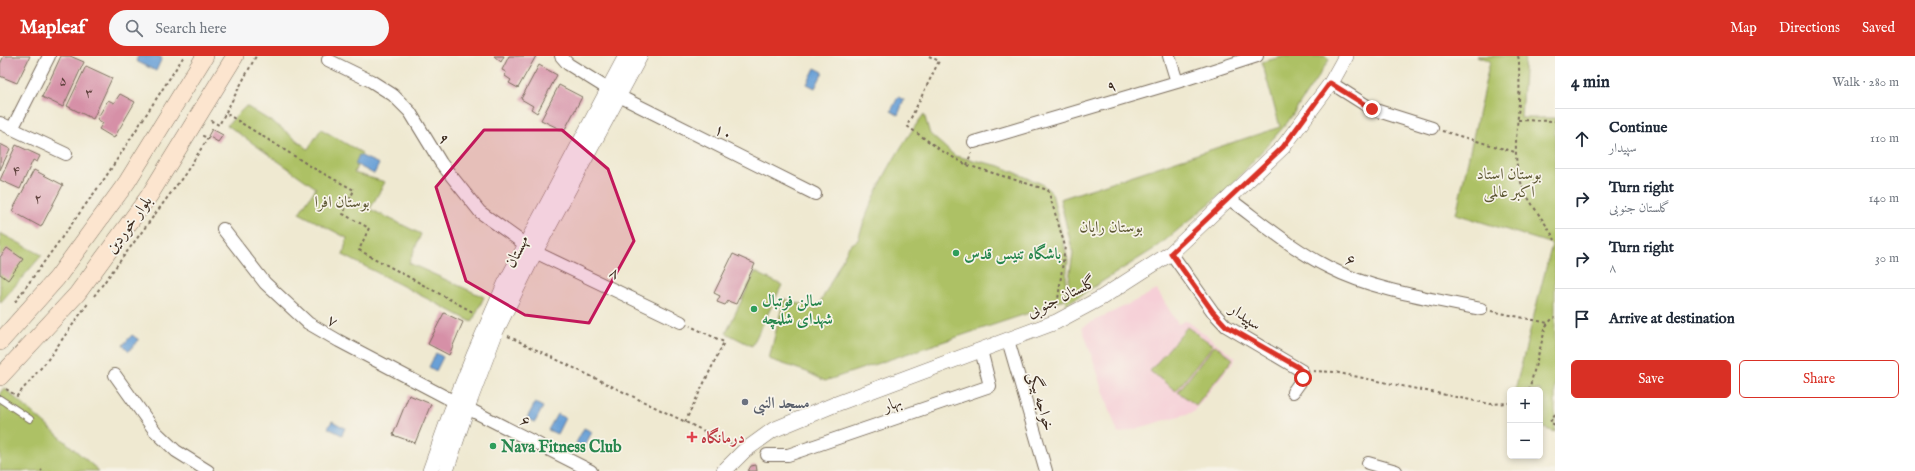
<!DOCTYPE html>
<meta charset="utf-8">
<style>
body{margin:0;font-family:"IM FELL English",Amiri,serif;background:#f6f6f7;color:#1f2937}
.controls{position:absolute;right:12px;bottom:12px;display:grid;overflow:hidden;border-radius:6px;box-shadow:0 2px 6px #0003}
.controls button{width:36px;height:36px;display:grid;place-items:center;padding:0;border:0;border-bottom:1px solid #e0e1e3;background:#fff;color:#1f2937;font:20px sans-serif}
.stop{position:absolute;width:12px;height:12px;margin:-9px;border:3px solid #d93025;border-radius:50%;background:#fff}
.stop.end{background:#d93025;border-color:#fff;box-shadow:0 1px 4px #0008}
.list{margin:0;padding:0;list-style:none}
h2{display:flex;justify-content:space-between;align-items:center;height:52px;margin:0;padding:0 16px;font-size:17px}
h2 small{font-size:13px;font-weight:400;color:#747a83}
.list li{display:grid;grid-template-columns:26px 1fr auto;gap:12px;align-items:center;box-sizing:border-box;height:60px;padding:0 16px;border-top:1px solid #e0e1e3}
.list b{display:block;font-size:15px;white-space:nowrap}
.list p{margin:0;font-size:13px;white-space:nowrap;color:#747a83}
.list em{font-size:13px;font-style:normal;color:#747a83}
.actions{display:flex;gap:8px;padding:12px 16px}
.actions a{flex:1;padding:9px 0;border:1px solid #d93025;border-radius:6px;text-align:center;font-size:14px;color:#d93025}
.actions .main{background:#d93025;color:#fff}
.icon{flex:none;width:22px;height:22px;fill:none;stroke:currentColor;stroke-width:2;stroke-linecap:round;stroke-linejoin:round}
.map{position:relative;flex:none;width:1555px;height:415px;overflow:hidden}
header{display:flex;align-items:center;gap:24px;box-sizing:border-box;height:56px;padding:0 20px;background:#d93025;color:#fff}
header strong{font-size:19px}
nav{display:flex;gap:22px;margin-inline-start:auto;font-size:14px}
.search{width:280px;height:36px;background:#f6f6f7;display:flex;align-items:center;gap:10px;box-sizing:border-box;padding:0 14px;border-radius:22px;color:#747a83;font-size:15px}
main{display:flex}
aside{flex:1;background:#fff}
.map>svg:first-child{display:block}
.built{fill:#f6cfd7}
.green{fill:#adc165;stroke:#747642}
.water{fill:#69a0d7;stroke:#52657a}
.building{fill:#d690a7}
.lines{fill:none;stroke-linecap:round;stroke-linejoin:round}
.service-casing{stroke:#7a6d5d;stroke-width:8}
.minor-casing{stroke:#7a6d5d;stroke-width:14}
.tertiary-casing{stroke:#7a6d5d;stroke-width:16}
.secondary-casing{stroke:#7a6d5d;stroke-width:18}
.path{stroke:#7a6d5d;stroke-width:2;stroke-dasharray:3 3;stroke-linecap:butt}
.service{stroke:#fff;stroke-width:6}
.minor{stroke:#fff;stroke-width:12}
.tertiary{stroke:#fff;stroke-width:15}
.secondary{stroke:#fce5cf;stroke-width:17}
.route{stroke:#d93025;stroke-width:5}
.marked{fill:#c2185b;fill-opacity:0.2;stroke:#c2185b;stroke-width:3;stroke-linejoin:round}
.leisure-dot{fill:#2e9e5b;stroke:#f7f3e8;stroke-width:1.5}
.worship-dot{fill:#6b7280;stroke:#f7f3e8;stroke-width:1.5}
.health-dot{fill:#e0444e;stroke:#f7f3e8;stroke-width:1.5}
.labels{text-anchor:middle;stroke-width:3.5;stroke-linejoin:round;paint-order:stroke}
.number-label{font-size:14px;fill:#624440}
.street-label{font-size:16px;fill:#3b2a1e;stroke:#f7f3e8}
.park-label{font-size:16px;fill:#5d5733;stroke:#f7f3e8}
.leisure-label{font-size:16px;font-weight:bold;fill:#27864d;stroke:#f7f3e8;text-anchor:start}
.worship-label{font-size:16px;font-weight:bold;fill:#5b616d;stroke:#f7f3e8;text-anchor:start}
.health-label{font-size:16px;font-weight:bold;fill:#be3a42;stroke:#f7f3e8;text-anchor:start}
</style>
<header>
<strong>Mapleaf</strong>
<div class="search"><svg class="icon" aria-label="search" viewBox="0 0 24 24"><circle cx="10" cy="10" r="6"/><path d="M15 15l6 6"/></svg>Search here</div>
<nav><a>Map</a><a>Directions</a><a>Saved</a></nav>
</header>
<main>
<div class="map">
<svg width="1555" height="415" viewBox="0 0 1555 415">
<rect width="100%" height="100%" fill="#f7f3e8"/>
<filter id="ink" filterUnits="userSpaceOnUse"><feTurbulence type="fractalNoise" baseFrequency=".025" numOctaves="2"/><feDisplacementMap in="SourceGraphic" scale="8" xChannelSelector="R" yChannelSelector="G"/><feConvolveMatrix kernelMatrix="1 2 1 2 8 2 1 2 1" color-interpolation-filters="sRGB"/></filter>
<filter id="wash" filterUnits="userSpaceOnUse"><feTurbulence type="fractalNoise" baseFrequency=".012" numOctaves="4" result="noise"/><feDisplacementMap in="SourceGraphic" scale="16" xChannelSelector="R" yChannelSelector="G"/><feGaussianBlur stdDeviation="0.9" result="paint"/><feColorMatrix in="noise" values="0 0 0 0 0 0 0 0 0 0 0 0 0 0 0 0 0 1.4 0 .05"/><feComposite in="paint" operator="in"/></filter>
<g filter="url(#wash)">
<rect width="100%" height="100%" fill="#efe9d1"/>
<path class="built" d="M1157,234L1178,268L1186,264L1236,302L1193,356L1118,378L1082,271Z"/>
<path class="green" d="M1285,0H1326L1329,4L1287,67L1230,131L1157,191L1065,249L1073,197L1060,143L1280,71L1262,6Z
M1477,0H1525L1521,62H1555V376L1540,371V334H1515L1552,188L1456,158L1490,5Z
M246,50L280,71L308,93L321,73L362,97L354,117L385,126L370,153L421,178L409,207L484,241L472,266L343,199L347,182L299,157L316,132L227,69Z
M924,58L930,78L955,100L1000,110L1042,128L1052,137L1068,205L1064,243L1041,253L825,325L807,316L769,303L784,243L817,253L849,190L858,184C871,140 896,95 924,58Z
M0,177L42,199L0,247Z
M755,216L782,229L752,290L726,277Z
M1187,271L1213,289L1176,335L1150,315Z
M1215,289L1233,303L1196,349L1178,336Z
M4,332L99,415H0V337Z"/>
<path class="water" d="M138,0H158L162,2L156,15L136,5Z
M815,12L823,16L815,32L807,28Z
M898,41L904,44L898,59L891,55Z
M359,99L379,108L374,118L355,108Z
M132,279L139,284L129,295L123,289Z
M436,297L443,301L436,315L429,311Z
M535,347L543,351L535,366L527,362Z
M557,358L565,362L557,378L548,374Z
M332,365L345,372L342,379L328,372Z
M584,372L592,376L584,391L576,387Z"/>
<g id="blocks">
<path class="building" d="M4,0H30L17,27L0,20V8Z
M61,0H70L84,6L63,51L42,41Z
M494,0H504L501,6Z
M509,0H536L518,32L509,27L511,24L505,20L506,16L502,14Z
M539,9L557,19L537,57L531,53L533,50L521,43Z
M86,10L112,22L93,63L67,50Z
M559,29L582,41L564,75L541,64Z
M120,38L135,46L114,82L99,73L103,67L97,63L108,44L114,47Z
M212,73L223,79L218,86L208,80Z
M0,88L10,93L0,114Z
M16,89L40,100L37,106L33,104L20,133L0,124Z
M34,114L63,129L41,171L12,155Z
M7,192L23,203L8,224L0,218V201Z
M733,198L755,208L736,248L728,245L725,249L717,246L720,240L714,237Z
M444,257L463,266L449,299L428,288Z
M409,339L431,348L415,387L393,379Z
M756,409L757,415H748L751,410Z"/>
</g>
</g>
<g filter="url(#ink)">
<use href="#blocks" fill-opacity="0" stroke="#7a6d5d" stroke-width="1"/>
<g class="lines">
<g class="service-casing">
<path id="service" d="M0,343L30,363"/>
</g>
<g class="minor-casing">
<path id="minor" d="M561,0L568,8L608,33
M1169,0L1177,26
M328,4L371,25L393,39L410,56L441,107L480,156L526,189
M1331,27L1372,53L1432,72
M619,40L815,138
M0,67L66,98
M12,73L49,0
M974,86L1177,26L1257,0
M1228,142C1261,166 1292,193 1328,211C1372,234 1432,243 1481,253
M223,173L265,227L308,267L339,285L455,346
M535,196L681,266
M1171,197L1213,256L1226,270L1302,315L1303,322L1293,336
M1008,284L1046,415
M115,319L155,375L176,395L208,415
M467,352L591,415
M767,399H788L990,330L981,294
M1368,407L1396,415"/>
</g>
<g class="tertiary-casing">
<path id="tertiary" d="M430,415L451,356L474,299L505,228L626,0
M446,415L467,352L496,275L535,196L640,0
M724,415L744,395L773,374L836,348L1056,266L1101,242L1171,197L1283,91L1331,27L1346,0"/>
</g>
<g class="secondary-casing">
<path id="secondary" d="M0,286L57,222L127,126L205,0
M0,321L77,238L149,140L235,0"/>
</g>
<path class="path" d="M929,0L939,5L907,70L942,95L967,109L1048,134L1065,190L1057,251
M1518,0L1519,4C1519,17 1520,30 1519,44C1518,72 1511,101 1522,129C1530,149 1545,165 1555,184
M227,58L315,113L354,134L343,158L369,172L359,194L473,256
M1518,64L1555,65
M211,66L212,65L219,69L256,0
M1442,75L1515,96
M967,109L971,97
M94,240L185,118L208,82L203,80L204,78
M15,246L105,122L184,0
M1491,255L1548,267
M508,280L733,389
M1313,315L1334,316L1490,348L1510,347
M6,333L17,340L46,306L89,246
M1529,334L1546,270L1552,263L1555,262
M1555,358L1550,366L1555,369
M685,366L724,286L690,270
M41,414L42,415"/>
<use href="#service" class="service"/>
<use href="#minor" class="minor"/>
<use href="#tertiary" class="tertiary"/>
<use href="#secondary" class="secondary"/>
</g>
</g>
<g class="lines" filter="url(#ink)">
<path class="route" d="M1303,322L1302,315L1298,311L1226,270L1213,256L1171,197L1283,91L1330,27L1372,53"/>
</g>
<path class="marked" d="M484,74H562L608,113L634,185L589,267L525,259L466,225L436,131Z"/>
<g class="leisure-dot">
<circle cx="956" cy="197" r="4"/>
<circle cx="754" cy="253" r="4"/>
<circle cx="493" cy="390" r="4"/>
</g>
<circle class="worship-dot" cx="745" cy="346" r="4"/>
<path class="health-dot" d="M690 375h4v4h4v4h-4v4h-4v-4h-4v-4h4z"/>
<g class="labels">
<g class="number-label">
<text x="63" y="29">۵</text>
<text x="89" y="41">۳</text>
<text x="16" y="119">۴</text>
<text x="38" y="147">۲</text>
</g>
<g class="street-label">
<text transform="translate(1111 29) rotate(-16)" y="6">۹</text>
<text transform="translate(724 75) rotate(26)" y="6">۱۰</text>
<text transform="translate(445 82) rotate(58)" y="6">۹</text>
<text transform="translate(128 168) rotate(-54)" y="6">بلوار خوردین</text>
<text transform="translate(516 195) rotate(-63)" y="6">مهستان</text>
<text transform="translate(1351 203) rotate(22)" y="6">۶</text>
<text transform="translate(615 216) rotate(26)" y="6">۸</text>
<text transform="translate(1061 240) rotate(-26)" y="6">گلستان جنوبی</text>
<text transform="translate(1246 260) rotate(35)" y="6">سپیدار</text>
<text transform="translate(333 264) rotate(31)" y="6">۷</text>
<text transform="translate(1042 345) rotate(74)" y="6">خواجه بیگی</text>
<text transform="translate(892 347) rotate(-19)" y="6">بهار</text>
<text transform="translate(526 364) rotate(27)" y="6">۶</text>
</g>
<g class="park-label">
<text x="1509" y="123">بوستان استاد<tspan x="1509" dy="18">اکبر عالمی</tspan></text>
<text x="342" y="151">بوستان افرا</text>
<text x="1111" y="176">بوستان رایان</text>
</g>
<g class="leisure-label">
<text x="964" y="203">باشگاه تنیس قدس</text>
<text x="762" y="250">سالن فوتبال<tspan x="762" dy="18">شهدای شلمچه</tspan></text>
<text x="501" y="396">Nava Fitness Club</text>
</g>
<g class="worship-label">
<text x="753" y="352">مسجد النبی</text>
</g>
<g class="health-label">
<text x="701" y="387">درمانگاه</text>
</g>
</g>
</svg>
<div class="controls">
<button>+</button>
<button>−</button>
</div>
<div class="stop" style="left:1303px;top:322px"></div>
<div class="stop end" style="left:1372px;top:53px"></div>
</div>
<aside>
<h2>4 min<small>Walk · 280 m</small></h2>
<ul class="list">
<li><svg class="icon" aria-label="ahead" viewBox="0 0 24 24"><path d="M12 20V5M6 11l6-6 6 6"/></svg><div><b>Continue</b><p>سپیدار</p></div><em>110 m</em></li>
<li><svg class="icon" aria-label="right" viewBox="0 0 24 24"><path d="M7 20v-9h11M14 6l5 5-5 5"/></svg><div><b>Turn right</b><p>گلستان جنوبی</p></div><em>140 m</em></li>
<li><svg class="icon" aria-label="right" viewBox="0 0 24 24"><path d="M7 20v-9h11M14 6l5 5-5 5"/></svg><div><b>Turn right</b><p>۸</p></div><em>30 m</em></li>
<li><svg class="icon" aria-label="arrive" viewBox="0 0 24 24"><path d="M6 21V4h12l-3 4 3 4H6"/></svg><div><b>Arrive at destination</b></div></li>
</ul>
<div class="actions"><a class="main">Save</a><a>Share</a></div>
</aside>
</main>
